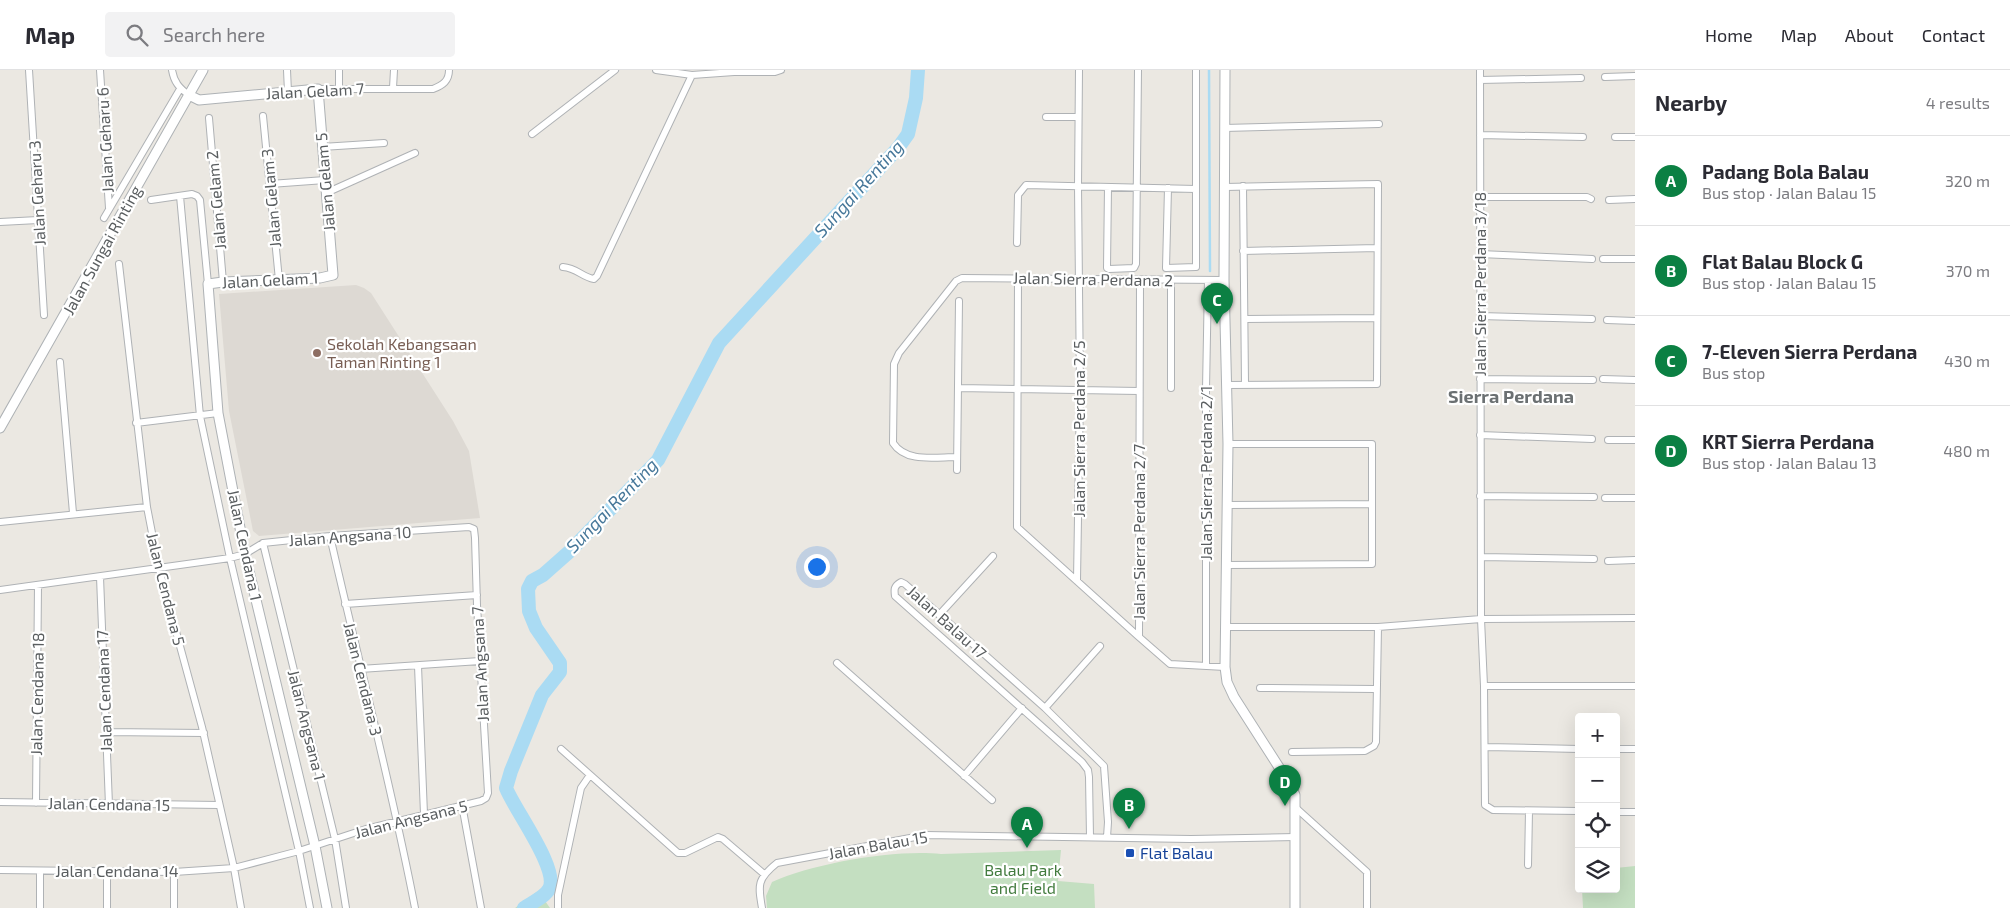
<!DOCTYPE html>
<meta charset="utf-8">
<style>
body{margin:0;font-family:"Exo 2",sans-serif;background:#f2f2f3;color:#2b2b33}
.controls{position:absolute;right:15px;bottom:15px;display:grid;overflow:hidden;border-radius:5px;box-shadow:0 5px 20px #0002}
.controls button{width:45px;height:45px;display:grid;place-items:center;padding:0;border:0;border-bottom:1px solid #e1e1e2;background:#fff;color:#2b2b33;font:25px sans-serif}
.you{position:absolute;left:816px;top:496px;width:18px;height:18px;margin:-12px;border:4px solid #fff;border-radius:50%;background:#1a73e8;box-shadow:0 0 0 8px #1a73e833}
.badge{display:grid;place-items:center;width:32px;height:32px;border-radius:50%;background:#0b8043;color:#fff;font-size:16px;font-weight:700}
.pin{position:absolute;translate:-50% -41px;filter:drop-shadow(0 1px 2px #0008)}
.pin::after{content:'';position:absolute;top:26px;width:18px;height:15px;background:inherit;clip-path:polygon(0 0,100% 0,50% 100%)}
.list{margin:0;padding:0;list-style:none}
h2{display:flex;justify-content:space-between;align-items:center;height:65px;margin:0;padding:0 20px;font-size:21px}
h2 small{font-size:16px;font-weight:400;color:#7c7c81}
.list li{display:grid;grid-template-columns:32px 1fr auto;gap:15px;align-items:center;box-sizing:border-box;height:90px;padding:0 20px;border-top:1px solid #e1e1e2}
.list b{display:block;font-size:19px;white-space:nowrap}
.list p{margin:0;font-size:16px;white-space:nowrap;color:#7c7c81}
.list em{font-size:16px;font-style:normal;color:#7c7c81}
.icon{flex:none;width:28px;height:28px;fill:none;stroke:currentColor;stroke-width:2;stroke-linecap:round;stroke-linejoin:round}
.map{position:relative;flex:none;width:1635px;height:838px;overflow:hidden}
header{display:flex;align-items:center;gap:30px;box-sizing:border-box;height:70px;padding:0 25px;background:#fff;border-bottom:1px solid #e1e1e2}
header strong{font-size:24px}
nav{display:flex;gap:28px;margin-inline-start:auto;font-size:18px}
.search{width:350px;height:45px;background:#f2f2f3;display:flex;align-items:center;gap:12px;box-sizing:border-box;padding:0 18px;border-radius:5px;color:#7c7c81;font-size:19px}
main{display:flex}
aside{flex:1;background:#fff}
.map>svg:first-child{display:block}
.education{fill:#ddd9d3}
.green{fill:#c4dfc1}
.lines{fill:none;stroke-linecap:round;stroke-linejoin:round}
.stream{stroke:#aadbf3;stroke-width:2.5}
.river{stroke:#aadbf3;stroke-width:14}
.street-casing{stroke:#afb2b5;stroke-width:8}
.secondary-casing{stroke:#aeb2b5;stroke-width:11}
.street{stroke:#fff;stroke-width:6}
.secondary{stroke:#fff;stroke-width:9}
.education-dot{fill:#8d6e63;stroke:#fff;stroke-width:2}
.transit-dot{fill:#1a4fb4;stroke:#fff;stroke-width:2}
.labels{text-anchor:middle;stroke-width:4.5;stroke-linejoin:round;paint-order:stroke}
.street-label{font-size:16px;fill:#5a5e60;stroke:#fff}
.education-label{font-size:16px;fill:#785e54;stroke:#fff;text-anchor:start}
.transit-label{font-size:16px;fill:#164399;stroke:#fff;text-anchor:start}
.park-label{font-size:16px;fill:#427b3e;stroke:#fff}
.water-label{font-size:18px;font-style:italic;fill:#47789a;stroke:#fff}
.neighbourhood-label{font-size:18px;font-weight:bold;fill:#6b7072;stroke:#fff}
</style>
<header>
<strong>Map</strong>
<div class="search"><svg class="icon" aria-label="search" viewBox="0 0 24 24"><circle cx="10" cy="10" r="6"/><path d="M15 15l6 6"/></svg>Search here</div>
<nav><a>Home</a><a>Map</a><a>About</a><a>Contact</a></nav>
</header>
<main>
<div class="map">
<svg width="1635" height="838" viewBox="0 0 1635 838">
<rect width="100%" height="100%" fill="#ebe8e2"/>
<path class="education" d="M356,215L364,218L371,223L453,351L469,381L480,448L259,466L253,461L229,341L219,224Z"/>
<path class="green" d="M1061,780L1058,811L1094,814L1095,838H767L766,826L772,812C814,793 896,779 941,784Z
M1635,796V838H1583L1582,819H1616V798Z
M538,821L550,838H515Z"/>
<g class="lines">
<path class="stream" d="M1209,0L1210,201"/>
<path class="river" d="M524,838C531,833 545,827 549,819C560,800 514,739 506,718L511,701L542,625L560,602V593L536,558L529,541L528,519L532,511L543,505L569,482L658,390L719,273L898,78L908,64L916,28L918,0"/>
<g class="street-casing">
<path id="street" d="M29,0L44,245
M100,0L109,138
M172,0C174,12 179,18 189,25
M287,0L288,22
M656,0L692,5
M1480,0L1481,549L1484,616L1485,735L1493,740L1579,741
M1605,7L1635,6
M1480,10L1581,8
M339,18V0
M393,18L394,0
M318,19H433C443,15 449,11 449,0
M263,46L279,210
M1046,47H1078
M209,48L223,212
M1224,58L1379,54
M532,64L615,0
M1480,65L1583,67
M1615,67H1635
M322,77L384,73
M270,114L325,110
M1243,116L1245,314
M1108,117L1107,198L1109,199L1134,198L1136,194L1138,0
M1225,117L1378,114L1377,314L1226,315
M1168,118L1166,198L1196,197V0
M326,123L415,83
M180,126L200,346L230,488L299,781L310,838
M1480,127H1587L1591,129
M151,130L192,124L197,126L200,130L208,214
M1609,130L1635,129
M104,148L180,19
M0,152L38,150
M1017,173L1018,125L1026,115L1196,119
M1243,181L1377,178
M1480,184L1592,189
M1603,189H1635
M119,194L147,437L159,499L202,657L234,798L241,838
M563,197C577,198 582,207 594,209L597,206L692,5L734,2H775L781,0
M1018,208L1017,457L1139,567
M1140,210L1139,567L1170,594L1225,597
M1171,210V318
M1480,246L1592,249
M1245,249L1377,248
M1607,250L1635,251
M60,292L73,443
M1480,309L1593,310
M1603,309L1635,310
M958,318L1139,321
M136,353L218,343
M1480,365L1592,369
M1608,370H1635
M957,387C935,387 906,393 893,373L894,294L899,283L956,211L962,208L1224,210
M957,400L959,231
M1480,426L1594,427
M1605,428H1635
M1227,435L1372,434
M0,452L147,437
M330,466C358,590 391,713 415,838
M263,473L335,769L346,838
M1481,487L1594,489
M1608,491L1635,490
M1226,495L1372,494V374H1228
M100,507L109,735
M1077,511L1080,320L1078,116L1079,0
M0,520L230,488L245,484L263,473L330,466L469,457L474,459L475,468L477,535L488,723L486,728L481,731L366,759L299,781L234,798L174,802L0,800
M345,534L477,525
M939,545L993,486
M1225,557H1378L1481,549L1635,548
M837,593L992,730
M418,596L424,744
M1206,596V319L1208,210
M360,599L480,591
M1484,616H1635
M1260,618L1375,619
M1045,638L1100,576
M106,662L204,663
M1485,677L1579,679
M561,679L678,783H685L718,767L723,769L764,804
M1616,679H1635
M1292,682L1365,681L1374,676L1376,672L1378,557
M964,706L1022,638
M0,732L219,735
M36,733L38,515
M462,735L481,838
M1296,738L1367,802V838
M1616,742H1635
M1090,767L1089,707L1088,700L1082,692L895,526C894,519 894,516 901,512L905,514L1045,638L1104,696L1108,752L1107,767
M1528,795L1529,741
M40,801V838
M107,838V802
M174,838V802
M558,838V825L581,718L590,705
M762,838C758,815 757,809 777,793L926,765L1191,769L1296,767"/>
</g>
<g class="secondary-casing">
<path id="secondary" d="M1225,0L1224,210L1228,374L1225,597L1227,612L1234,627L1291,716L1295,725V838
M189,25L199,30L318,19L333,205L320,208L223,212L208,214L218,343L245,484L315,776L327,838
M0,358L203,0"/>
</g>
<use href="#street" class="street"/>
<use href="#secondary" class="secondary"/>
</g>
<circle class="education-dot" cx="317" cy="283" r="5"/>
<rect class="transit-dot" x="1125" y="778" width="10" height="10" rx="2.5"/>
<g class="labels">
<g class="street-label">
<text transform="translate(315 21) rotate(-3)" y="6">Jalan Gelam 7</text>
<text transform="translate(105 70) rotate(-93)" y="6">Jalan Geharu 6</text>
<text transform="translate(325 112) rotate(-95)" y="6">Jalan Gelam 5</text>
<text transform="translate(37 123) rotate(-93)" y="6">Jalan Geharu 3</text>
<text transform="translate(271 128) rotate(-95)" y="6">Jalan Gelam 3</text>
<text transform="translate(216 130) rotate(-95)" y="6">Jalan Gelam 2</text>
<text transform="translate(102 180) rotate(-61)" y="6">Jalan Sungai Rinting</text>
<text transform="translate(1093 209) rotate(1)" y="6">Jalan Sierra Perdana 2</text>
<text transform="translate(270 210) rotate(-3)" y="6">Jalan Gelam 1</text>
<text transform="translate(1480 214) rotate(-90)" y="6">Jalan Sierra Perdana 3/18</text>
<text transform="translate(1079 359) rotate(-90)" y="6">Jalan Sierra Perdana 2/5</text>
<text transform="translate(1206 403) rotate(-90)" y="6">Jalan Sierra Perdana 2/1</text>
<text transform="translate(1139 462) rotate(-90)" y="6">Jalan Sierra Perdana 2/7</text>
<text transform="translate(350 466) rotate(-4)" y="6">Jalan Angsana 10</text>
<text transform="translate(245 475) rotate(78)" y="6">Jalan Cendana 1</text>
<text transform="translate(166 519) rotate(76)" y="6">Jalan Cendana 5</text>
<text transform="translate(947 552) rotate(42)" y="6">Jalan Balau 17</text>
<text transform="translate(480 594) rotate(-93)" y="6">Jalan Angsana 7</text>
<text transform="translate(363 609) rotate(76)" y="6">Jalan Cendana 3</text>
<text transform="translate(104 621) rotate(-92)" y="6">Jalan Cendana 17</text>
<text transform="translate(37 624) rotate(-89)" y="6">Jalan Cendana 18</text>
<text transform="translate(307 655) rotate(76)" y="6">Jalan Angsana 1</text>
<text transform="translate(109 734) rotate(1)" y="6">Jalan Cendana 15</text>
<text transform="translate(411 749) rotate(-14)" y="6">Jalan Angsana 5</text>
<text transform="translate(878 775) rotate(-10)" y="6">Jalan Balau 15</text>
<text x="117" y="807">Jalan Cendana 14</text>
</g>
<g class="education-label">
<text x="327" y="280">Sekolah Kebangsaan<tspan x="327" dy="18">Taman Rinting 1</tspan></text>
</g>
<g class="transit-label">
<text x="1140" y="789">Flat Balau</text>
</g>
<g class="park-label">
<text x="1023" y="806">Balau Park<tspan x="1023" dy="18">and Field</tspan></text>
</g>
<g class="water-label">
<text transform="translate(859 119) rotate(-48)" y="6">Sungai Renting</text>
<text transform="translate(612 436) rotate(-46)" y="6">Sungai Renting</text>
</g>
<g class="neighbourhood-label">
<text x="1511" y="333">Sierra Perdana</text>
</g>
</g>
</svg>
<div class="controls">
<button>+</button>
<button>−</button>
<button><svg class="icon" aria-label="locate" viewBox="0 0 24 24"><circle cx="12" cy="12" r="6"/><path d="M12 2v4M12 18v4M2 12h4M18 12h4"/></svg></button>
<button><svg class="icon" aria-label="layers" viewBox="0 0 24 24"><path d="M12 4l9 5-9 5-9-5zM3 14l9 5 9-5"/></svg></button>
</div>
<div class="you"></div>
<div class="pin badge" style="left:1027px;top:778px">A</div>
<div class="pin badge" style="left:1129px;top:759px">B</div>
<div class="pin badge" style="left:1217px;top:254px">C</div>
<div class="pin badge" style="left:1285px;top:736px">D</div>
</div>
<aside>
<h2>Nearby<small>4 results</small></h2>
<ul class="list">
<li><span class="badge">A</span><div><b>Padang Bola Balau</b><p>Bus stop · Jalan Balau 15</p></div><em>320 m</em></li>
<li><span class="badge">B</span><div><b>Flat Balau Block G</b><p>Bus stop · Jalan Balau 15</p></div><em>370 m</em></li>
<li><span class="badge">C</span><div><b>7-Eleven Sierra Perdana</b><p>Bus stop</p></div><em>430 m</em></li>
<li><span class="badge">D</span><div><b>KRT Sierra Perdana</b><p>Bus stop · Jalan Balau 13</p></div><em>480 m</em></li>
</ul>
</aside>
</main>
